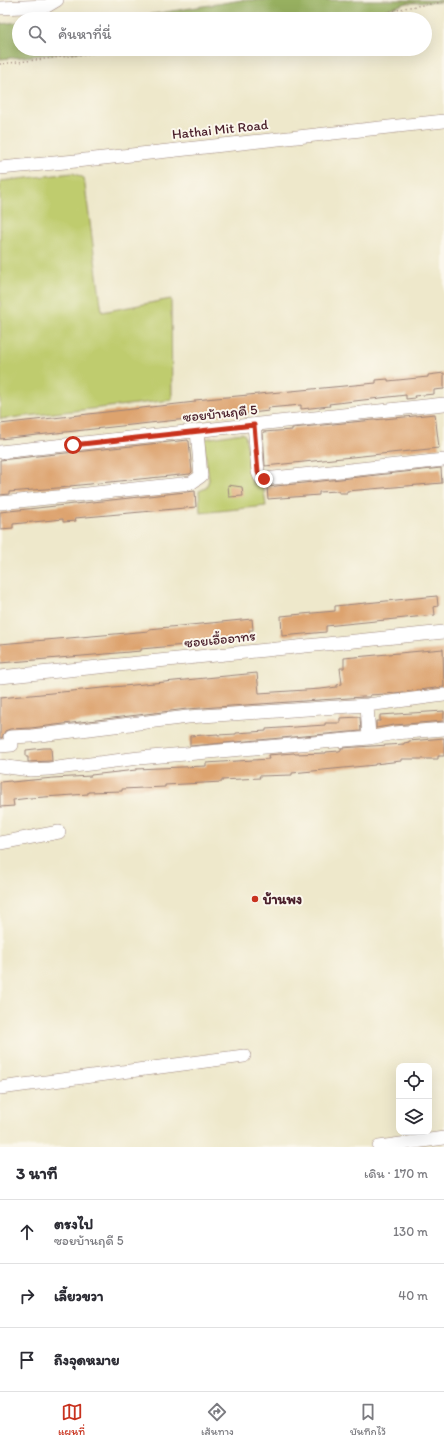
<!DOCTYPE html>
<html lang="th">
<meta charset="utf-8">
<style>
body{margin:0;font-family:Itim,"Playpen Sans Thai",sans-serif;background:#f2f2f3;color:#2b2b33}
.controls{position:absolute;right:12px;bottom:12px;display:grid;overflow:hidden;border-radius:8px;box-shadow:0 4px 16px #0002}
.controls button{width:36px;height:36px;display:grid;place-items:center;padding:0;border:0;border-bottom:1px solid #e1e1e2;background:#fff;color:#2b2b33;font:20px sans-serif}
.stop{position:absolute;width:12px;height:12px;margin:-9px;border:3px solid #c8321e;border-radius:50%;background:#fff}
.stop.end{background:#c8321e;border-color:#fff;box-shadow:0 1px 4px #0008}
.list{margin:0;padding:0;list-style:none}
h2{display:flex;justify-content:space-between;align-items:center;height:52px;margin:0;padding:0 16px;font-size:17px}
h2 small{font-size:13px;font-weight:400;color:#7c7c81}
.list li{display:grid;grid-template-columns:26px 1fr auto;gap:12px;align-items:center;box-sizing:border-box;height:64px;padding:0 16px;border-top:1px solid #e1e1e2}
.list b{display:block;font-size:15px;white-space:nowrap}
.list p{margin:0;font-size:13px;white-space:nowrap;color:#7c7c81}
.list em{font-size:13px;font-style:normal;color:#7c7c81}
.icon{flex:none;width:22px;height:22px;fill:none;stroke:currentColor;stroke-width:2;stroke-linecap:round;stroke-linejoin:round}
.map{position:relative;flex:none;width:444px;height:1147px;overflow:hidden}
.search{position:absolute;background:#fff;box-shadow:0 4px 16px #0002;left:12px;right:12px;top:12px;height:44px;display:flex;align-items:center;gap:10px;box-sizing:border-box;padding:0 14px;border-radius:22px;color:#7c7c81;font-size:15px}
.sheet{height:244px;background:#fff}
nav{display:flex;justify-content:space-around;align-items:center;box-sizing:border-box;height:56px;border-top:1px solid #e1e1e2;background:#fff;font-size:11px;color:#7c7c81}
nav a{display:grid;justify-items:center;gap:2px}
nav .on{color:#c8321e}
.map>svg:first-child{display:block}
.green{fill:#bfcc6e;stroke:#84764c}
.forest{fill:#97b061;stroke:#706846}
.building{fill:#dda36e}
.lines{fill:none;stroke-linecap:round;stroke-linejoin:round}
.minor-casing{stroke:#9c847b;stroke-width:14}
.path{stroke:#9c847b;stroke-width:1.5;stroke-dasharray:1 3;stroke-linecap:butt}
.minor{stroke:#fff;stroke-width:13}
.route{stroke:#c8321e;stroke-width:5}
.poi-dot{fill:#c8321e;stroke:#fbf7ec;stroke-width:1.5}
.labels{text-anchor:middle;stroke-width:4;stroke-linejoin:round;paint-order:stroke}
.street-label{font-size:14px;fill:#4a1f2b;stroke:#fbf7ec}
.poi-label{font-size:14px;font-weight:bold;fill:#4a1f2b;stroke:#fbf7ec;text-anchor:start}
</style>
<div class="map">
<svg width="444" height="1147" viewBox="0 0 444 1147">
<rect width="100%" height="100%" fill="#fbf7ec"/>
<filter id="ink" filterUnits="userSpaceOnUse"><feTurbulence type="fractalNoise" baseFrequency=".025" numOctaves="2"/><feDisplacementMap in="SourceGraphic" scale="8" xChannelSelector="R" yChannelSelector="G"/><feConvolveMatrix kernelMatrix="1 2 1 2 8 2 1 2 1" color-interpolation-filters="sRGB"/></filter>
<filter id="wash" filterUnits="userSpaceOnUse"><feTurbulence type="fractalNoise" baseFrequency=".012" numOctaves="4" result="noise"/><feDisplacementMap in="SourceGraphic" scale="16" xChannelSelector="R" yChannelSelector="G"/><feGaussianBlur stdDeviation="0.9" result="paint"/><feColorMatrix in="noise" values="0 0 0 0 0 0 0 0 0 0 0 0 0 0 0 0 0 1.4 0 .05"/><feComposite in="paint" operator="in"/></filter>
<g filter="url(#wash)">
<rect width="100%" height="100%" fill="#eee8cb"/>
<path class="green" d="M73,173L84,178L102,312L171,299L172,400L0,419V181Z
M242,433L245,435L253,484H263L266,506L200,513L199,491L206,488L209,480L204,442L205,439Z"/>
<path class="forest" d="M242,0H444V2L407,3L359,19H54L134,17Z
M19,22V49H105L0,59V24Z"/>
<g id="blocks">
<path class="building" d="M444,373V389L434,390V394L414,396L415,398L406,399V395L329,404L330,406L301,409V405L268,408L269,411L251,413L213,416V414L187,417V419L0,439V424L195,402V400L376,383V380L388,379V381L428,377V375Z
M435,414L439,448L265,466L263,432L292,430V428Z
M188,440V441H189L192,472L190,474L70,486V487L9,492V494L0,495V460Z
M441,468L442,483L347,491V493H339V491L319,492V495L268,499L267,487Z
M228,485L242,487L243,496L229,497Z
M195,491L196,507L75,518L76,521L63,522V519L13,524V528L0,529V512Z
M437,596L438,606L434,607L435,615L326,626V632L282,636L281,616L335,611V606Z
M252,619L253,630H249L250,639L141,649V651L0,663V644L149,631V629Z
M443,649L444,687L386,694L370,695V697H363L187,709L31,728L10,729L5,731L2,738H0V698L257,673L259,693L321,689L337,687V685L342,684L340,668H344V658Z
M444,711V721L394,725L376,728V721H380V715Z
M360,717L361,731L190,746V736L218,734V735L236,734V733L266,731V729L325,725V723H340V718Z
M444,738V756H438V759H401V761L375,764V765L292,773V775L259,776L260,778L222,780V782L165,785V787L122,789V791L88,792V794L30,798L13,800L14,806L0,807V782L11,781L12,782L53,778L91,776V775L136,770V769L206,766V763L269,759L268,755L294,753L295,754L326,753V752L339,751L341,750V748L404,744V743L409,742V741Z
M44,748H51L52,761L28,762V757H26V750Z"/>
</g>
</g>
<g filter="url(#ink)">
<use href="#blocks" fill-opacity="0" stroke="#9c847b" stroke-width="1"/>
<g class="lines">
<g class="minor-casing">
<path id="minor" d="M0,8L47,6L57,0
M0,168L76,161L444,121
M254,425L258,472L260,477L264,479L444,460
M0,452L444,404
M0,503L191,483L201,476L197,431
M0,677L444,632
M367,705L369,738
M0,746L12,745L10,737L32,736L188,717L367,705L444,695
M0,766L30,770L49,769L139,758L369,738L395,733L444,729
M0,843L59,832
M0,1088L244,1056
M379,1147L444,1138"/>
</g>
<path class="path" d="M359,19L409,7L444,2
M0,64L133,49"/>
<use href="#minor" class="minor"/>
</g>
</g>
<g class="lines" filter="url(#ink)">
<path class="route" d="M73,445L254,425L258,472L260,477L264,479"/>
</g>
<circle class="poi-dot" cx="255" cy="899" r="4"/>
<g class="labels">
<g class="street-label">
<text transform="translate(220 129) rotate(-6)" y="5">Hathai Mit Road</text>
<text transform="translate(220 413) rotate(-6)" y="5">ซอยบ้านฤดี 5</text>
<text transform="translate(220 639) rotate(-6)" y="5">ซอยเอื้ออาทร</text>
</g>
<g class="poi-label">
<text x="263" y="904">บ้านพง</text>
</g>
</g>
</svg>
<div class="controls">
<button><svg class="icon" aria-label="locate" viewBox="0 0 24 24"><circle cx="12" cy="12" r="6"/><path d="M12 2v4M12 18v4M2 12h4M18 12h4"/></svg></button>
<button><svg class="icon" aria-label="layers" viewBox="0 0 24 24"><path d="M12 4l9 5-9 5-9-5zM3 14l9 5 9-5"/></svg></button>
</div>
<div class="stop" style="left:73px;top:445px"></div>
<div class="stop end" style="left:264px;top:479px"></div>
<div class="search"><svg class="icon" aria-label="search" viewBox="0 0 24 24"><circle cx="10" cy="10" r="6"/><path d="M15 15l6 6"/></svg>ค้นหาที่นี่</div>
</div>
<section class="sheet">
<h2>3 นาที<small>เดิน · 170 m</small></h2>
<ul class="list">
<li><svg class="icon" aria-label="ahead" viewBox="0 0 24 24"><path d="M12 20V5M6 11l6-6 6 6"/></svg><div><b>ตรงไป</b><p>ซอยบ้านฤดี 5</p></div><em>130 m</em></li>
<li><svg class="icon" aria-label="right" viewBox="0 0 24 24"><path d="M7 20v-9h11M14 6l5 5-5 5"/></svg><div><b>เลี้ยวขวา</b></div><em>40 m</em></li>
<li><svg class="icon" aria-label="arrive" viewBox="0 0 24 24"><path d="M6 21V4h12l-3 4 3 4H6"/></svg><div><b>ถึงจุดหมาย</b></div></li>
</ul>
</section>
<nav>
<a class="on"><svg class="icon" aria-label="map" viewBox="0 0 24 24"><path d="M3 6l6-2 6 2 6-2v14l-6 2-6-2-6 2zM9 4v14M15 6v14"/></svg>แผนที่</a>
<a><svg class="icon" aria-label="directions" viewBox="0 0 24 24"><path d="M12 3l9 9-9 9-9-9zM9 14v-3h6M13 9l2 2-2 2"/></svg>เส้นทาง</a>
<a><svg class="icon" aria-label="saved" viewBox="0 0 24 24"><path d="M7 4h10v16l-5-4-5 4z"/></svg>บันทึกไว้</a>
</nav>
